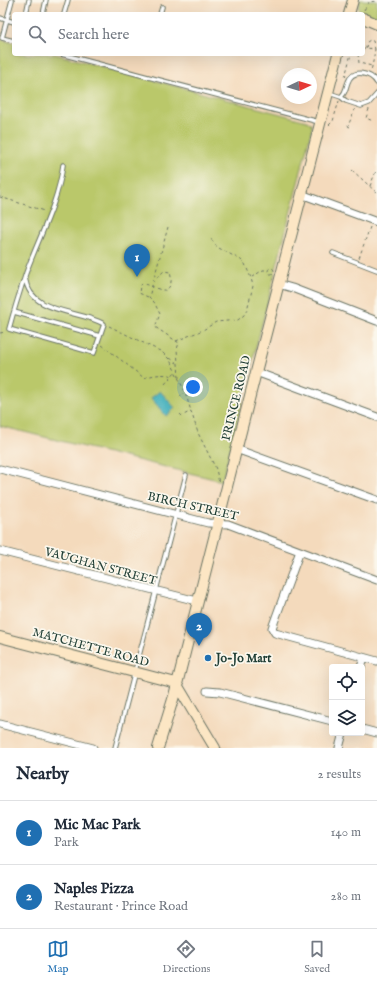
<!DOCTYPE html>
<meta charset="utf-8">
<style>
body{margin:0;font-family:"IM FELL English",serif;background:#f2f2f3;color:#1f2937}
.controls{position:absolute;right:12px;bottom:12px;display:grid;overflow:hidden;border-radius:4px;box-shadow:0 4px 16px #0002}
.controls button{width:36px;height:36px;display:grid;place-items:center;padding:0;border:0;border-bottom:1px solid #e0e1e3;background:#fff;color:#1f2937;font:20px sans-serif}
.compass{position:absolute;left:281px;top:68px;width:36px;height:36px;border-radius:50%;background:#fff;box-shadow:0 4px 16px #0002;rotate:86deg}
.you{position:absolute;left:193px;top:387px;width:14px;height:14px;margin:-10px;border:3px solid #fff;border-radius:50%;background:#1a73e8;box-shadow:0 0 0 6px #1a73e833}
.badge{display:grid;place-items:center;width:26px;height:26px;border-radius:50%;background:#1f6fb2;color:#fff;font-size:13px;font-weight:700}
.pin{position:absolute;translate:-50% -33px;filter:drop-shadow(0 1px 2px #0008)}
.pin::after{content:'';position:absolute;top:21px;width:14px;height:12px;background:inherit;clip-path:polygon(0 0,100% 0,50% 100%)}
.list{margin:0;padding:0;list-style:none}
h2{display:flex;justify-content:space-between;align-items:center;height:52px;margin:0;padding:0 16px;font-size:17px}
h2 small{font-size:13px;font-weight:400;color:#747a83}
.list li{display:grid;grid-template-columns:26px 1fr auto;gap:12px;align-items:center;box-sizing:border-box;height:64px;padding:0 16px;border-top:1px solid #e0e1e3}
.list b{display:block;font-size:15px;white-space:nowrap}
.list p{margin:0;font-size:13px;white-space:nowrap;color:#747a83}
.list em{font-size:13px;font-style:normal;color:#747a83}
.icon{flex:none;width:22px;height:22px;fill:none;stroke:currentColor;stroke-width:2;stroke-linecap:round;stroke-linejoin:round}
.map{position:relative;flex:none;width:377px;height:748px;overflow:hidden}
.search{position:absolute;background:#fff;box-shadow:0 4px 16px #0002;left:12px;right:12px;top:12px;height:44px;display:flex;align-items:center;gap:10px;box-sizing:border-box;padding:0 14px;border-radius:4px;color:#747a83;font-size:15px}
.sheet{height:180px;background:#fff}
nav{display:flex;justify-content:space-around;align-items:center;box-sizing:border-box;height:56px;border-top:1px solid #e0e1e3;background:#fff;font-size:11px;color:#747a83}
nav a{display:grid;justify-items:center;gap:2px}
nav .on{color:#1f6fb2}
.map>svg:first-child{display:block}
.green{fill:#bac86a;stroke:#6c824f}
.water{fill:#3fafbc;stroke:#2f7678}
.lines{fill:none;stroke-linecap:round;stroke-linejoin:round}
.lane-casing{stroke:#6a7464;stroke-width:5.5}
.street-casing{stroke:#6a7464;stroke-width:9}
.secondary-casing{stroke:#6a7464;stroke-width:12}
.path{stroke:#6a7464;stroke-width:1;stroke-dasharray:3 3;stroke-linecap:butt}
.lane{stroke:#fff;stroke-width:3.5}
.street{stroke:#fff;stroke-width:7}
.secondary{stroke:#fce6c4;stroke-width:10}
.poi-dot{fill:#1f6fb2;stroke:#fbf7ec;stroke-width:1.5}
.labels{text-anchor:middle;stroke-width:3.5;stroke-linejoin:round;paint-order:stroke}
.street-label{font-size:12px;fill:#1f3d34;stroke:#fbf7ec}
.poi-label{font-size:12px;font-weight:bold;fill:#1f3d34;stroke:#fbf7ec;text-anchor:start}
</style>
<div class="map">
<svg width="377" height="748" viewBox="0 0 377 748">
<rect width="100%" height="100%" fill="#fbf7ec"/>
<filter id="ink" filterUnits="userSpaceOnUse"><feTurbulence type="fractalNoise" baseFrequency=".025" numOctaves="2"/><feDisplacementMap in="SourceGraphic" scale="8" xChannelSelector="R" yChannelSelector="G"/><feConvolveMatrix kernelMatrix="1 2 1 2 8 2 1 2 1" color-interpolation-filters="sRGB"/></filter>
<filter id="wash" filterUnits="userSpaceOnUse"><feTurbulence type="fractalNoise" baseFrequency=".012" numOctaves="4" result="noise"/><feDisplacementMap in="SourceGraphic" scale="16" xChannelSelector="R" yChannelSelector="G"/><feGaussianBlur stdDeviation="0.9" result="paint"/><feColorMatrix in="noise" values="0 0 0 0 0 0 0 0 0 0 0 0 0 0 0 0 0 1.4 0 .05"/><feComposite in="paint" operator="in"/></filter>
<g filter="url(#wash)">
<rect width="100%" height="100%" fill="#f4dabc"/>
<path class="green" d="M360,0H377V18L359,10L358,7Z
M0,39L14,43V54H55L307,121L311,124L312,128L222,481L0,426Z"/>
<path class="water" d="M160,391L175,408L166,416L151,398Z"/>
</g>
<g filter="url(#ink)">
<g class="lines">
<g class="lane-casing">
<path id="lane" d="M26,14L29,0
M43,14L46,0
M64,14L68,0
M160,14L162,7
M0,18L14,22
M2,38L12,0
M2,38L14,41
M61,54L319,122
M329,93L341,97L346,101L361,106L369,103L377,94
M341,97C347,91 345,89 348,82C353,68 371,73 377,83
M333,253L377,270
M25,278C31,315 78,309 104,324L94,353L9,329C14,310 20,291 26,273C39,237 58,203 63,165
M14,312L100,336
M115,748L186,475"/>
</g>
<g class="street-casing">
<path id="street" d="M301,194L377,222
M278,284L292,288L377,321
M256,372L377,417
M236,449L377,500
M0,469L208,523L228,524L377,580
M0,551L197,601
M300,551L272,628L275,633L377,661
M361,667L364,658
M207,691L220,692L332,721
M0,724L93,748
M362,729L377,733
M339,748L343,733"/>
</g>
<g class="secondary-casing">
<path id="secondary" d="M349,14L353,0
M363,18L377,24
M0,637L176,683
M176,683L215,748
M158,748L174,696L256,372L338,54"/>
</g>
<path class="path" d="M364,10L369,2L377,1
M366,48L367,42L370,40L373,41L375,49H377
M363,50L366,48L375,49C374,56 373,63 371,71
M358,54L359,63L372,66
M345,77L351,54
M369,109L366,118L373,121
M329,125L333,121L339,101
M350,127L348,126L355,109
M352,170L377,193
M370,186L376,171
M0,197L45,211
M168,227L149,297L154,302L160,314L155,327L179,343L177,349L179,378
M359,258L370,227
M268 271a3 3 0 1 1 6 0a3 3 0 1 1-6 0Z
M252,277L263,270H267
M148,297L139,293L140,286L143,283L161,290H166C172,286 172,279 170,272L164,271L154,280
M109,326L162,352L170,360L185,392L198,433L216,469L219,483
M0,333L5,332
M176,341L203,330L216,322L238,320L244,315L247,310L253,286L251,278L245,264L241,260L217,247L211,239
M102,345L144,378C151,375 165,373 173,376
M170,358L177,363
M165,384L175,372
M179,397L184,393
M180,414L182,416L191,411"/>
<use href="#lane" class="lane"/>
<use href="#street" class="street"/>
<use href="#secondary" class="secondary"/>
</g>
</g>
<circle class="poi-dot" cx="208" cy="658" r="4"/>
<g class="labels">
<g class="street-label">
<text transform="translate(236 398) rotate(-76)" y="4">PRINCE ROAD</text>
<text transform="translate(193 506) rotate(13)" y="4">BIRCH STREET</text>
<text transform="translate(101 566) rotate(15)" y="4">VAUGHAN STREET</text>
<text transform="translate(91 647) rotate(15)" y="4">MATCHETTE ROAD</text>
</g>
<g class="poi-label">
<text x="216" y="662">Jo-Jo Mart</text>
</g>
</g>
</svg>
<div class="controls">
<button><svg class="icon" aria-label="locate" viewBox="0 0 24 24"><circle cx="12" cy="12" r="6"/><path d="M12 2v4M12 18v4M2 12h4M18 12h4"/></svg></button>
<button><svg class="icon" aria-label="layers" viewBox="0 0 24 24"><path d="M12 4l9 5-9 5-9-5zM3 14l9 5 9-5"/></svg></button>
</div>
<svg class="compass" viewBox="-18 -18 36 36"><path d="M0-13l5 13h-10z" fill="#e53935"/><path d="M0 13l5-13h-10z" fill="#747a83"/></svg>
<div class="you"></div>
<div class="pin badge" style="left:137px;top:277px">1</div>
<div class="pin badge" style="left:199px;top:646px">2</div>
<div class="search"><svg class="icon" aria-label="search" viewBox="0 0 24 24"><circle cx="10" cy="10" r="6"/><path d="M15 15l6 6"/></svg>Search here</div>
</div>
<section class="sheet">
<h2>Nearby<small>2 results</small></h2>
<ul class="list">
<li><span class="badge">1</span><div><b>Mic Mac Park</b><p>Park</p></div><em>140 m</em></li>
<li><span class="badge">2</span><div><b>Naples Pizza</b><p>Restaurant · Prince Road</p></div><em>280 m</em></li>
</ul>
</section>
<nav>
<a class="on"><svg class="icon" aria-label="map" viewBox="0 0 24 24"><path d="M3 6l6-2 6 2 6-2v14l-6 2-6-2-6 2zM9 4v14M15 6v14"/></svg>Map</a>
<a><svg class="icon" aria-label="directions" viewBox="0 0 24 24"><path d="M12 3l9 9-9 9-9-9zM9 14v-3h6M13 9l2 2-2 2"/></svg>Directions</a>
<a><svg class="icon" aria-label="saved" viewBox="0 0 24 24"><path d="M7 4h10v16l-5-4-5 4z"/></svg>Saved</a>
</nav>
